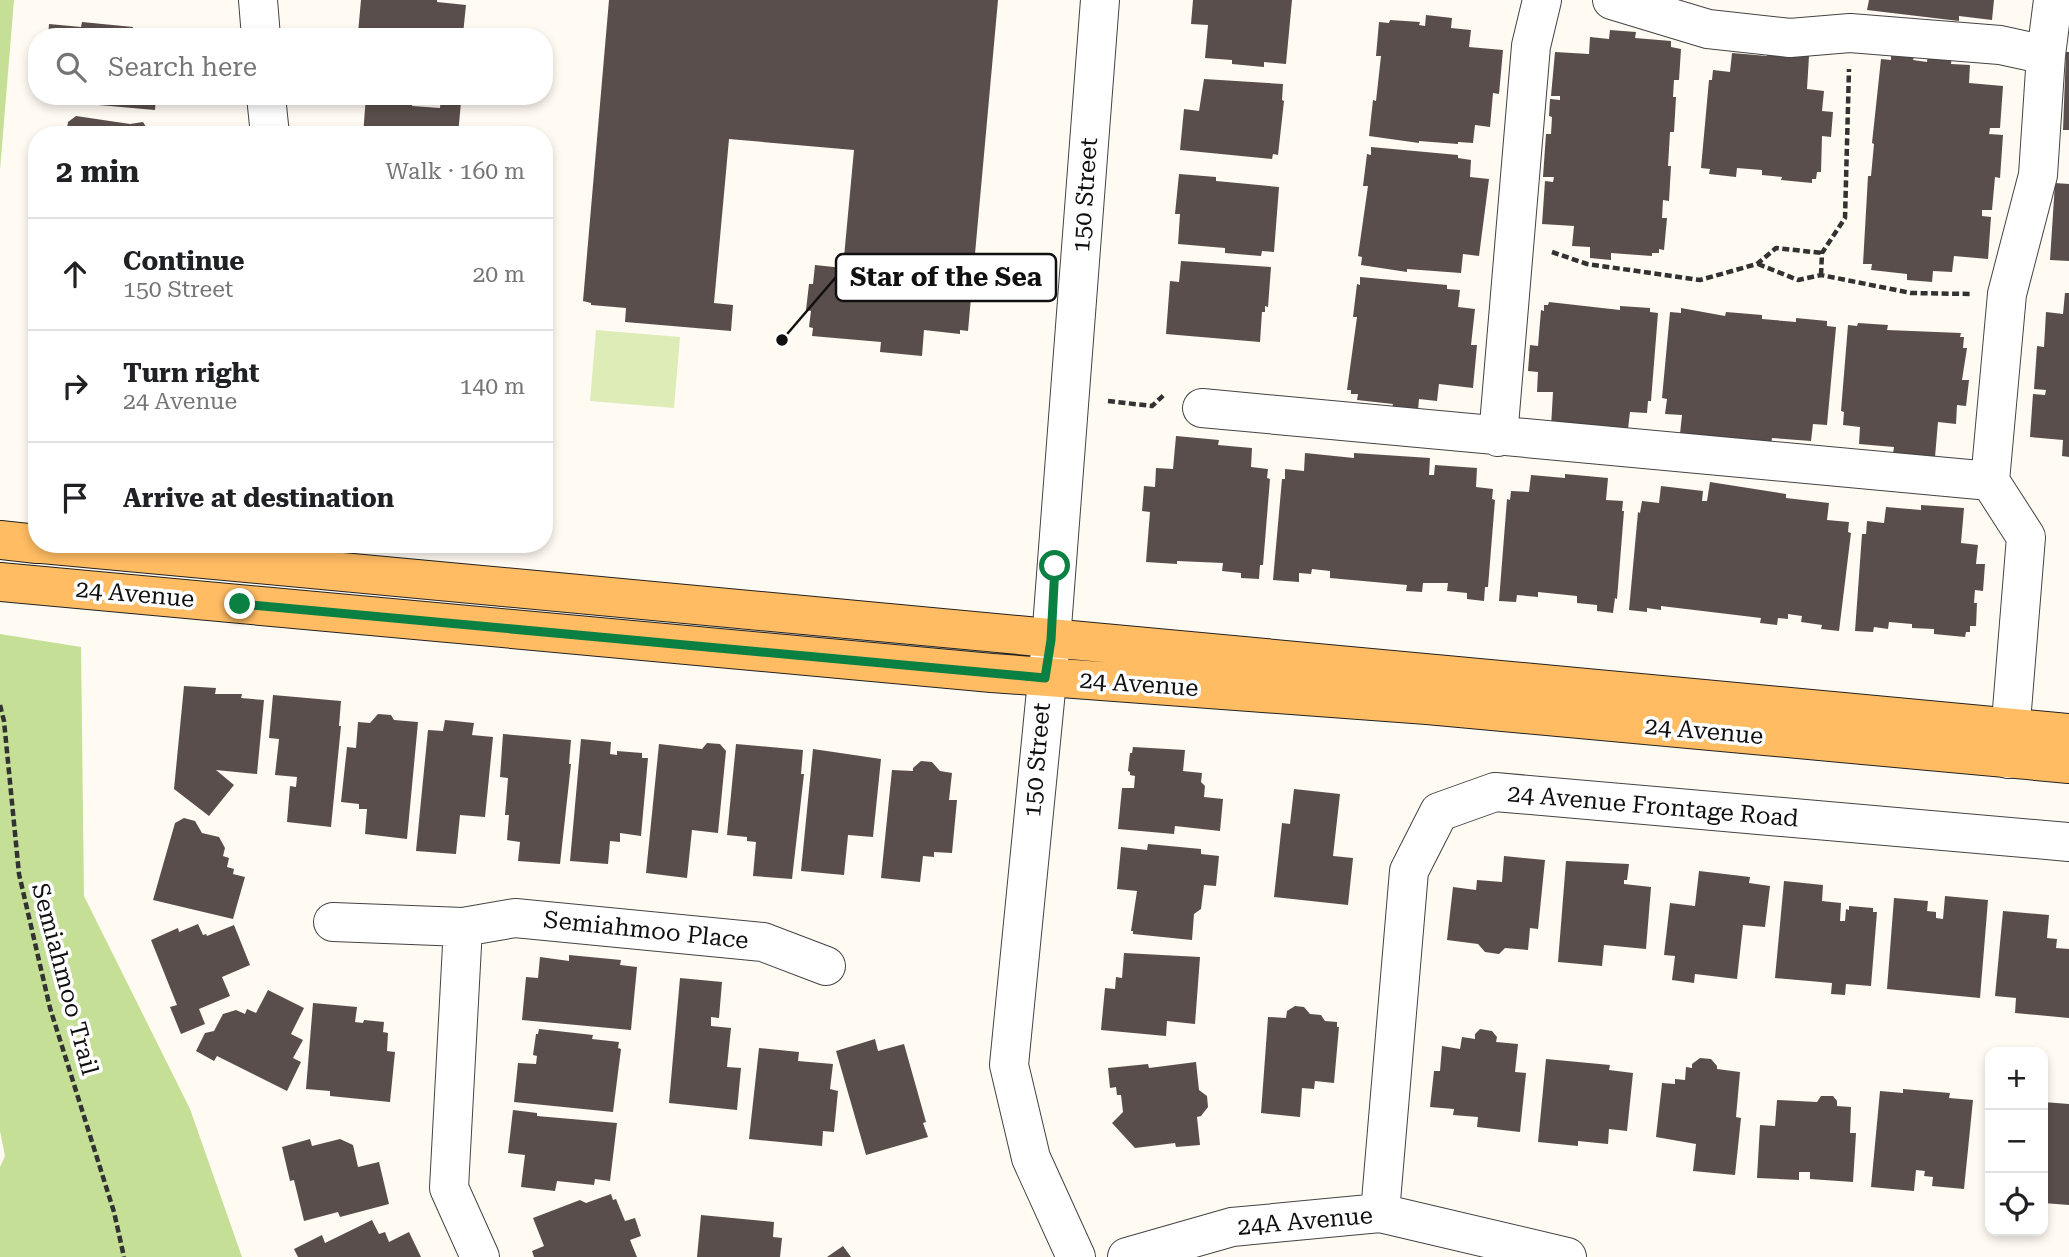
<!DOCTYPE html>
<meta charset="utf-8">
<style>
body{margin:0;font-family:"Roboto Serif",serif;background:#f2f2f2;color:#202124}
.controls{position:absolute;right:21px;bottom:21px;display:grid;overflow:hidden;border-radius:14px;box-shadow:0 4px 10px #0003}
.controls button{width:63px;height:63px;display:grid;place-items:center;padding:0;border:0;border-bottom:2px solid #e0e0e0;background:#fff;color:#202124;font:35px sans-serif}
.stop{position:absolute;width:21px;height:21px;margin:-16px;border:5px solid #0b8043;border-radius:50%;background:#fff}
.stop.end{background:#0b8043;border-color:#fff;box-shadow:0 2px 7px #0008}
.list{margin:0;padding:0;list-style:none}
h2{display:flex;justify-content:space-between;align-items:center;height:91px;margin:0;padding:0 28px;font-size:30px}
h2 small{font-size:23px;font-weight:400;color:#757577}
.list li{display:grid;grid-template-columns:46px 1fr auto;gap:21px;align-items:center;box-sizing:border-box;height:112px;padding:0 28px;border-top:2px solid #e0e0e0}
.list b{display:block;font-size:26px;white-space:nowrap}
.list p{margin:0;font-size:23px;white-space:nowrap;color:#757577}
.list em{font-size:23px;font-style:normal;color:#757577}
.icon{flex:none;width:38px;height:38px;fill:none;stroke:currentColor;stroke-width:2;stroke-linecap:round;stroke-linejoin:round}
.map{position:relative;flex:none;width:2069px;height:1257px;overflow:hidden}
.search{position:absolute;background:#fff;box-shadow:0 4px 10px #0003;left:28px;top:28px;width:525px;height:77px;display:flex;align-items:center;gap:18px;box-sizing:border-box;padding:0 24px;border-radius:28px;color:#757577;font-size:26px}
.panel{position:absolute;background:#fff;box-shadow:0 4px 10px #0003;left:28px;top:126px;width:525px;height:427px;border-radius:28px}
.map>svg:first-child{display:block}
.green{fill:#deedb8}
.forest{fill:#c5e096}
.building{fill:#594e4b}
.lines{fill:none;stroke-linecap:round;stroke-linejoin:round}
.minor-casing{stroke:#434343;stroke-width:40}
.major-casing{stroke:#212121;stroke-width:40}
.path{stroke:#323232;stroke-width:4.5;stroke-dasharray:7 3.5;stroke-linecap:butt}
.minor{stroke:#fff;stroke-width:38}
.major{stroke:#ffbc62;stroke-width:38}
.route{stroke:#0b8043;stroke-width:9}
.labels{text-anchor:middle;stroke-width:7;stroke-linejoin:round;paint-order:stroke}
.street-label{font-size:24px;fill:#101010;stroke:#fff}
.leader{fill:none;stroke:#101010;stroke-width:2.5}
.callout-dot{fill:#101010;stroke:#fff;stroke-width:2.5}
.callout{fill:#fff;stroke:#101010;stroke-width:2.5}
.callout-label{font-size:26px;text-anchor:middle;font-weight:bold;fill:#101010}
</style>
<div class="map">
<svg width="2069" height="1257" viewBox="0 0 2069 1257">
<rect width="100%" height="100%" fill="#fffaf2"/>
<path class="green" d="M596,330L680,337L674,408L590,401Z"/>
<path class="forest" d="M0,0H14L0,170Z
M0,634L81,647L84,896L190,1109L242,1257H0V1167L5,1156L0,1131Z"/>
<path class="building" d="M361,0H437V2L466,5L463,34L452,33V37H375V34L358,33Z
M609,0H998L968,331L960,330V334L924,330L922,356L880,352L881,342L812,336L813,328L809,327L811,311L806,310L809,284H813L815,265L843,268L854,150L729,139L714,303L733,305L731,331L625,322L626,308L591,305V303L583,301Z
M1193,0H1292L1286,64L1264,62V67L1232,64V60L1205,58L1208,25L1191,24Z
M1869,0H1994L1992,20L1959,16V21L1867,10Z
M1426,15L1452,18L1451,28L1471,30L1469,47L1503,50L1499,94L1493,93L1490,127L1475,125L1473,143L1458,142V144L1419,141V143L1369,136L1373,100L1376,101L1381,56H1376L1379,22L1389,23L1390,20L1420,22L1419,25L1425,26Z
M82,22L133,27L132,37H48L49,24L81,27Z
M1610,30L1636,32L1635,38L1671,41V47L1681,49L1679,80H1674L1673,97H1676L1674,132H1670L1668,166H1671L1669,201L1663,200L1662,218H1667L1664,250L1659,249V253H1652V256L1611,253V260L1590,258V247L1572,246L1574,226L1542,224L1545,181L1553,182L1554,177H1543L1546,134H1551L1552,117L1549,116L1550,99L1560,100V96H1551L1555,52L1589,54L1590,37L1609,39Z
M1928,52L1952,54L1951,64L1970,65L1969,83L2003,86L2000,128H1990L1989,134L2003,135L2000,178L1995,177L1992,210H1982V216L1991,217L1988,259L1954,256L1952,272L1933,271L1932,282L1907,280V274L1871,270L1872,264H1863L1868,176H1871L1874,144L1872,143L1881,59L1891,60V56L1914,57L1913,60L1927,62Z
M2066,52H2069V130H2063Z
M1732,53L1767,56L1768,53L1809,56L1807,89L1824,91L1822,111L1833,112L1831,137L1822,136L1821,172H1817L1816,179H1812V183L1781,180L1782,177L1762,175V170L1737,168L1736,177L1709,174L1710,169L1701,168L1709,80H1712L1713,70L1730,72Z
M1204,79L1283,84L1282,100L1284,101L1278,155L1273,154L1272,159L1180,150L1184,109L1199,111Z
M43,96H156L155,110L42,100Z
M366,96L413,100L412,106L440,108L441,96L450,97V101L461,102L458,135H363Z
M76,116L130,124L143,122L151,135H66L68,122Z
M1371,147L1458,155V158L1471,160L1470,177L1489,179L1479,256L1463,254L1461,273L1407,269V272L1361,265L1362,257L1358,256L1368,186H1363L1367,154L1371,155Z
M1179,174L1216,177V181L1279,187L1274,252L1262,251L1261,256L1225,253V248L1178,244L1180,214H1175Z
M2055,183L2069,184V261L2050,260Z
M1181,261L1271,267L1268,307L1265,306V312H1262L1260,342L1166,334L1170,281L1179,282Z
M1360,277L1447,285V289L1460,290L1458,307L1475,309L1471,345H1477L1473,388L1439,384L1437,401L1419,399L1418,411L1392,408L1393,404L1357,400L1358,394H1351V390H1347L1357,317H1353L1357,284L1360,285Z
M2065,293H2069V457L2062,456L2063,440L2030,437L2033,394L2045,395L2046,390L2034,389L2037,346L2044,347L2046,312L2063,314Z
M1549,302L1620,310V306L1650,308V312L1658,313L1651,401H1648L1647,413L1630,412L1628,429L1551,427L1553,392H1537L1538,372L1528,371L1530,345L1538,346L1541,310L1544,311V305H1548Z
M1681,308L1725,316L1726,312L1762,315V319L1796,322V318L1827,321V326L1836,327L1827,425L1813,424L1811,441L1772,438L1771,445L1680,434L1682,415L1665,414L1667,399L1662,398L1670,312L1681,313Z
M1858,323L1888,325L1887,330L1961,333L1960,337H1964L1963,348H1967L1962,380H1969L1966,406L1957,405L1956,424L1938,422L1935,457L1893,454L1894,447L1859,444L1860,427L1843,425L1844,412L1841,411L1848,325L1857,326Z
M1176,436L1219,440L1218,445L1252,448L1251,467L1268,469L1267,478L1270,479L1263,565H1260L1259,579L1241,578V573L1222,571L1223,563L1177,561V564L1146,562L1150,512L1142,511L1144,486L1155,487L1156,468L1173,469Z
M1305,453L1354,458V453L1430,458L1429,475H1434L1435,465L1477,468L1476,487L1493,489L1492,499L1495,500L1488,587H1485L1484,601L1467,599V593L1447,591L1448,583H1423L1422,592L1406,591L1407,585L1330,578V571L1312,569L1311,574L1299,573V582L1273,580L1282,479H1285V469L1304,471Z
M1565,474L1608,478L1606,500L1623,501L1622,511H1624L1617,599L1615,598L1613,613L1597,611V605L1577,603V596L1538,592V597L1517,595L1516,602L1499,601L1507,499L1510,500L1511,491L1529,492L1531,475L1565,478Z
M1710,482L1786,494V498L1829,503L1827,520L1849,522L1848,532L1851,533L1839,631L1821,629L1822,625L1801,622L1802,616L1788,614V619L1778,618L1777,625L1760,623L1761,618L1661,606V610L1647,608V612L1629,610L1638,512L1640,513L1642,501L1659,503L1661,486L1703,491L1702,501H1707Z
M1921,505L1964,508L1961,543L1978,545L1976,564H1985L1983,591L1975,590L1974,603H1977L1976,626H1970V632H1966L1965,637L1934,634V629L1912,628V624L1889,622L1888,629L1874,627L1873,632L1855,631L1862,534H1866L1867,521L1884,523L1886,507L1921,510Z
M184,686L216,688L215,694H242L241,698L264,700L257,774L216,770L234,785L209,816L174,789Z
M273,695L341,701L339,726H341L331,827L287,822L290,786L296,787L297,777L275,775L279,739L269,738Z
M378,714L391,715L394,720L418,722L407,839L365,834L367,809H359V804L341,802L347,747L356,748L358,722L370,723Z
M445,720L474,723L472,735L493,737L485,817L460,815L456,854L416,851L428,730L443,731Z
M503,734L571,740L569,764H571L560,864L518,861L520,842L507,840L509,815H505L508,778L500,777Z
M581,739L611,742L610,754L617,755V751L642,753V758H648L641,836L620,833V842L610,841L608,864L570,861Z
M707,743L720,744L726,751L718,833L692,830L687,878L646,873L659,744L702,749Z
M736,744L803,750L801,774H804L792,879L753,876L756,842L747,841V837L727,835Z
M1133,747L1185,750L1183,771L1202,773L1201,782L1205,786L1204,797L1223,799L1220,831L1175,826L1174,834L1118,829L1122,788H1134L1135,776L1130,775V772L1128,771L1130,753H1132Z
M813,749L881,759L873,837L848,835L844,875L801,871Z
M921,761L932,762L940,771L952,773L949,800H957L952,853L934,852V857L923,856L920,882L881,878L892,770L913,771V768Z
M1294,789L1340,794L1333,856L1353,858L1348,905L1274,897L1282,823L1290,824Z
M184,818L195,821L202,833L219,837L225,848L223,856L229,858L227,867L234,869L233,874L245,877L233,919L153,900L175,823Z
M1148,844L1201,849V854L1219,856L1216,886L1204,885L1201,909L1194,914L1192,940L1133,934V931H1131L1137,891L1117,889L1121,847L1147,850Z
M1504,856L1545,860L1538,929L1530,928L1528,950L1505,948L1499,954L1485,952L1478,944L1447,940L1453,887L1476,890L1477,880L1502,882Z
M1566,861L1629,864L1627,880H1624V884L1651,887L1646,949L1604,945L1602,966L1558,962Z
M1699,871L1750,877L1749,883L1770,886L1765,927L1743,925L1737,979L1695,974L1694,983L1672,980L1675,956L1664,955L1670,903L1695,906Z
M1784,881L1823,885L1822,901L1841,903L1840,921H1845L1846,909L1849,910V906L1873,908V912H1877L1871,986L1846,984L1845,995L1831,994L1832,983L1775,978Z
M1945,896L1988,900L1980,998L1887,989L1894,898L1928,901L1927,911L1936,912V918L1943,919Z
M2003,911L2049,915L2047,938L2057,939L2056,948L2069,949V1018L2015,1013L2016,998L1995,996Z
M198,924L203,935L206,934L207,936L234,925L250,965L222,977L230,996L199,1009L205,1024L181,1034L170,1007L177,1005L151,940L178,928L179,932Z
M1124,953L1200,957L1195,1024L1167,1021L1166,1036L1101,1030L1105,988L1115,989L1116,977L1122,978Z
M569,955L621,960L620,965L637,967L631,1030L522,1020L526,977L538,978L540,957L569,961Z
M680,978L722,982L719,1018L711,1017V1026L731,1028L727,1067L741,1068L737,1110L669,1103Z
M268,990L304,1008L291,1034L303,1040L293,1058L301,1062L287,1091L217,1056L214,1061L196,1051L205,1033L214,1031L223,1014L236,1010L245,1014L247,1009L256,1013Z
M313,1003L357,1007L355,1022L363,1023L364,1020L384,1022L383,1032L388,1033L387,1051L395,1052L390,1102L330,1096V1091L306,1089Z
M1295,1006L1304,1007L1310,1014L1321,1015L1325,1021L1337,1022V1027H1339L1334,1083L1315,1081L1314,1089L1302,1088L1300,1117L1261,1113L1268,1017L1286,1018L1287,1011Z
M539,1029L593,1035L592,1039L619,1042L618,1048L621,1049L613,1112L514,1102L518,1063L536,1064L537,1056L533,1055L536,1034H538Z
M1480,1029L1492,1031L1497,1037L1496,1042L1518,1044L1515,1072L1526,1073L1520,1132L1477,1127L1478,1117L1453,1115L1454,1109L1430,1107L1434,1071H1440L1442,1046L1460,1049L1462,1037L1475,1039V1034Z
M875,1039L878,1051L904,1044L926,1122L923,1123L928,1137L866,1155L836,1051Z
M759,1048L799,1052L798,1061L833,1064L830,1089L838,1091L834,1132L823,1131L822,1146L749,1139Z
M1700,1058L1711,1059L1717,1066V1069L1740,1072L1736,1117L1741,1118L1735,1175L1693,1171L1696,1144L1656,1137L1662,1083L1675,1084V1079L1685,1080L1686,1067L1692,1068V1064Z
M1546,1059L1610,1065L1609,1070L1633,1073L1627,1131L1609,1129L1608,1144L1578,1141V1146L1538,1142Z
M1196,1062L1199,1090L1207,1096L1208,1107L1201,1116L1197,1117L1200,1145L1176,1147L1175,1143L1135,1148L1112,1123L1123,1112L1121,1095H1117L1116,1087L1110,1088L1108,1068L1148,1064L1149,1068Z
M1903,1089L1950,1093L1949,1098L1973,1100L1964,1189L1932,1186L1933,1177L1924,1176L1925,1171L1916,1170L1914,1191L1871,1187L1880,1091L1903,1093Z
M1821,1096H1833L1837,1101V1106L1851,1107L1850,1133H1856L1853,1182L1810,1179V1172H1799V1180L1757,1178L1760,1125L1775,1126L1777,1100L1817,1102Z
M2043,1102L2069,1104V1205L2043,1203Z
M513,1110L537,1113V1116L617,1123L610,1181L595,1179L594,1185L557,1181L555,1191L521,1187L525,1155L508,1153Z
M310,1139L312,1146L340,1139L353,1145L358,1167L379,1162L389,1204L340,1217L338,1212L304,1221L294,1180L290,1181L282,1147Z
M1988,1143H1990V1180L1985,1179Z
M611,1194L613,1200L616,1199L625,1221L635,1218L641,1236L630,1240L637,1257H534L532,1251L544,1246L533,1218L580,1200L586,1203Z
M701,1215L774,1222L773,1237L782,1238L780,1257H697Z
M372,1220L379,1234L385,1232L389,1242L409,1232L421,1257H298L294,1249L322,1235L325,1243Z
M843,1246L851,1257H827Z"/>
<g class="lines">
<g class="minor-casing">
<path id="minor" d="M258,0L261,37
M1612,0L1708,29L1790,38L1850,33L2000,45L2046,55
M266,96L270,135
M1202,408L1990,481
M1498,437L1531,46L1542,0
M2008,759L2026,537L1990,481L2007,294L2038,175L2046,55L2053,0
M333,922L463,927
M1380,1213L1409,871L1439,812L1495,792L2069,842
M480,1257L449,1188L463,927L515,918L763,942L826,966
M1076,1257L1031,1158L1009,1065L1051,640L1100,0
M1127,1257L1232,1227L1380,1213L1567,1257"/>
</g>
<g class="major-casing">
<path id="major" d="M0,540L37,544
M42,544L2069,733
M0,582L992,673L1427,705L2069,764"/>
</g>
<path class="path" d="M1552,252L1587,264L1700,280L1757,264L1776,248L1822,253
M1758,264L1798,280L1821,275L1911,293L1971,294
M1821,275L1822,253L1845,218L1849,69
M1108,401L1152,406L1165,394
M0,705L4,721L19,874L50,1008L114,1212L124,1257"/>
<use href="#minor" class="minor"/>
<use href="#major" class="major"/>
</g>
<g class="lines">
<path class="route" d="M240,604L1045,678L1051,640L1055,566"/>
</g>
<g class="labels">
<g class="street-label">
<text transform="translate(1085 195) rotate(-86)" y="8">150 Street</text>
<text transform="translate(135 594) rotate(5)" y="8">24 Avenue</text>
<text transform="translate(1139 684) rotate(4)" y="8">24 Avenue</text>
<text transform="translate(1704 731) rotate(5)" y="8">24 Avenue</text>
<text transform="translate(1037 760) rotate(-85)" y="8">150 Street</text>
<text transform="translate(1653 806) rotate(5)" y="8">24 Avenue Frontage Road</text>
<text transform="translate(646 930) rotate(6)" y="8">Semiahmoo Place</text>
<text transform="translate(65 979) rotate(75)" y="8">Semiahmoo Trail</text>
<text transform="translate(1305 1221) rotate(-5)" y="8">24A Avenue</text>
</g>
</g>
<path class="leader" d="M782 340L836 277"/>
<circle class="callout-dot" cx="782" cy="340" r="7"/>
<rect class="callout" x="836" y="254" width="220" height="47" rx="7"/>
<g class="callout-label">
<text x="946" y="286">Star of the Sea</text>
</g>
</svg>
<div class="controls">
<button>+</button>
<button>−</button>
<button><svg class="icon" aria-label="locate" viewBox="0 0 24 24"><circle cx="12" cy="12" r="6"/><path d="M12 2v4M12 18v4M2 12h4M18 12h4"/></svg></button>
</div>
<div class="stop" style="left:1055px;top:566px"></div>
<div class="stop end" style="left:240px;top:604px"></div>
<div class="search"><svg class="icon" aria-label="search" viewBox="0 0 24 24"><circle cx="10" cy="10" r="6"/><path d="M15 15l6 6"/></svg>Search here</div>
<section class="panel">
<h2>2 min<small>Walk · 160 m</small></h2>
<ul class="list">
<li><svg class="icon" aria-label="ahead" viewBox="0 0 24 24"><path d="M12 20V5M6 11l6-6 6 6"/></svg><div><b>Continue</b><p>150 Street</p></div><em>20 m</em></li>
<li><svg class="icon" aria-label="right" viewBox="0 0 24 24"><path d="M7 20v-9h11M14 6l5 5-5 5"/></svg><div><b>Turn right</b><p>24 Avenue</p></div><em>140 m</em></li>
<li><svg class="icon" aria-label="arrive" viewBox="0 0 24 24"><path d="M6 21V4h12l-3 4 3 4H6"/></svg><div><b>Arrive at destination</b></div></li>
</ul>
</section>
</div>
